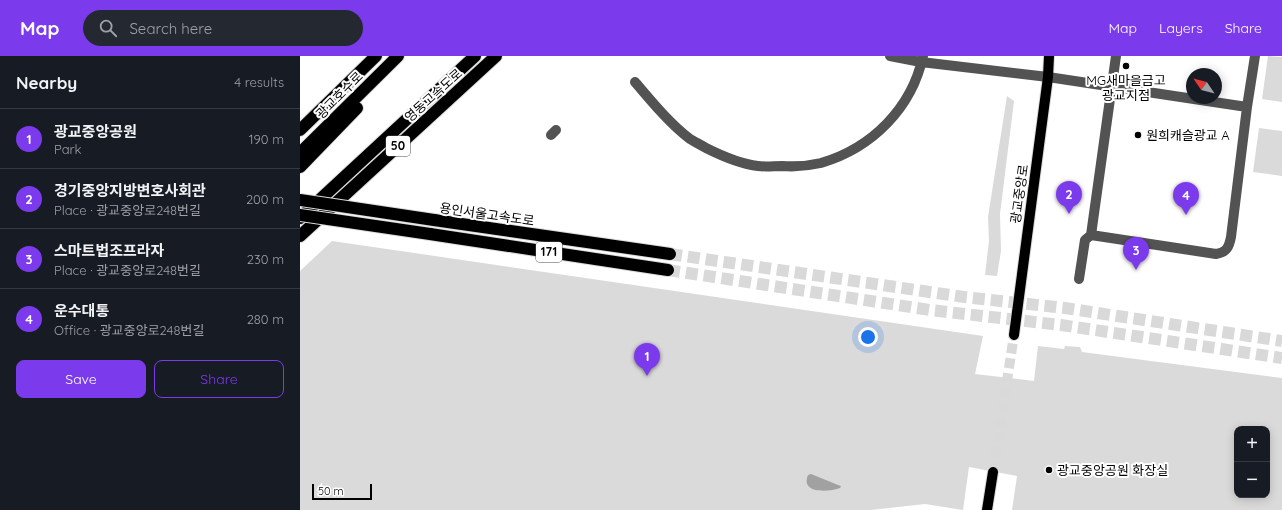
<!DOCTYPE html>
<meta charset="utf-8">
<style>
body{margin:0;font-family:Quicksand,"Noto Sans KR",sans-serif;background:#242831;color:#f1f3f6}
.controls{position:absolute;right:12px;bottom:12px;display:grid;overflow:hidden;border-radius:8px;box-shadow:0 2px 10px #0003}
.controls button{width:36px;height:36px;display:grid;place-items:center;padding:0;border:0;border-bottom:1px solid #363941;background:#171b24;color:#f1f3f6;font:20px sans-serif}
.compass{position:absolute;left:886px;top:12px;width:36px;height:36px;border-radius:50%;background:#171b24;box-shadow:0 2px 10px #0003;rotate:305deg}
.scale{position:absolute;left:12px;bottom:10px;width:60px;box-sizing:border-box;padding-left:4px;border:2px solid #000;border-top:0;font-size:11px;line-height:14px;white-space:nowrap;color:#000;-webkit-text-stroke:3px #fff;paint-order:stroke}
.you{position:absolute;left:568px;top:281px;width:14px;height:14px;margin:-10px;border:3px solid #fff;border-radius:50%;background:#1a73e8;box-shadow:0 0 0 6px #1a73e833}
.badge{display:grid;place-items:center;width:26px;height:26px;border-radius:50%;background:#7c3aed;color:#fff;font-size:13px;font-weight:700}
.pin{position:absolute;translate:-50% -33px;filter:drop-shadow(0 1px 2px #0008)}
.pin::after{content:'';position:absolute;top:21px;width:14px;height:12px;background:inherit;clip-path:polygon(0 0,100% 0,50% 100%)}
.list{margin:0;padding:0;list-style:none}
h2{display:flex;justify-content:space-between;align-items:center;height:52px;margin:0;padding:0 16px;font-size:17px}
h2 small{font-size:13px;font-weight:400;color:#9ea1a6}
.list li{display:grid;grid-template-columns:26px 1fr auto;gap:12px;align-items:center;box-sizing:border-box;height:60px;padding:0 16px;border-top:1px solid #363941}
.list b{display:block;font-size:15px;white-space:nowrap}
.list p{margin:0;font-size:13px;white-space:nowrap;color:#9ea1a6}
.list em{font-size:13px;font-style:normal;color:#9ea1a6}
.actions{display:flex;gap:8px;padding:12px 16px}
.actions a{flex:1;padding:9px 0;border:1px solid #7c3aed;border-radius:8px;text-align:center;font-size:14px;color:#7c3aed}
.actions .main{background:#7c3aed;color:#fff}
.icon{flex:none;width:22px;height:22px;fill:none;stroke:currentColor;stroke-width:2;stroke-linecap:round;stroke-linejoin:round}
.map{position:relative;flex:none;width:982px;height:454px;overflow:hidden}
header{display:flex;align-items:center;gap:24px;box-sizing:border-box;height:56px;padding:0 20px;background:#7c3aed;color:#fff}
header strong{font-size:19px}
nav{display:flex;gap:22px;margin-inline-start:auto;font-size:14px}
.search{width:280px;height:36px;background:#242831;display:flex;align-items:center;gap:10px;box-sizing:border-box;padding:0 14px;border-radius:22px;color:#9ea1a6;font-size:15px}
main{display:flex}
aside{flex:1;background:#171b24}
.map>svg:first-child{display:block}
.green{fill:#dadada;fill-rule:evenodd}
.water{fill:#a1a1a1}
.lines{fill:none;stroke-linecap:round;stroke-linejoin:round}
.major-tunnel{stroke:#d9d9d9;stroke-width:10;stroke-dasharray:10 5;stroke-linecap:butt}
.highway-tunnel{stroke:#d9d9d9;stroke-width:12;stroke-dasharray:12 6;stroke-linecap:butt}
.major-casing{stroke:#dbdbdb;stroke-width:12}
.highway-casing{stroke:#dbdbdb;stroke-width:14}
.minor{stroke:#535353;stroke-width:10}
.major{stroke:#000;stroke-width:10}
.highway{stroke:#000;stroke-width:12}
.highway-bridge-casing{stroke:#dbdbdb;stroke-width:14;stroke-linecap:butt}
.highway-bridge{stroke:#000;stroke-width:12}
.poi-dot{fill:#000;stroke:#fff;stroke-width:1.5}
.labels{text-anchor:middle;stroke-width:4;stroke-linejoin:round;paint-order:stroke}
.shield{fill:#fff;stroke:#4c4c4c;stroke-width:1}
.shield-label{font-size:12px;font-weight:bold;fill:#000}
.poi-label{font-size:13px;fill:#000;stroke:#fff;text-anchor:start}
.street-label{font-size:13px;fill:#000;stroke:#fff}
</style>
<header>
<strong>Map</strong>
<div class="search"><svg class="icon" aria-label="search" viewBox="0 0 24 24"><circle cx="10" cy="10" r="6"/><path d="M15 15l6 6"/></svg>Search here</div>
<nav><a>Map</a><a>Layers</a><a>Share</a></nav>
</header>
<main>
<aside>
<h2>Nearby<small>4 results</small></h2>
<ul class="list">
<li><span class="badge">1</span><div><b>광교중앙공원</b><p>Park</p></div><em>190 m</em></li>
<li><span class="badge">2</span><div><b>경기중앙지방변호사회관</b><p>Place · 광교중앙로248번길</p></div><em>200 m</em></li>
<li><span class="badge">3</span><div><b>스마트법조프라자</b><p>Place · 광교중앙로248번길</p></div><em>230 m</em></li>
<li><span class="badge">4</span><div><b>운수대통</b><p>Office · 광교중앙로248번길</p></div><em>280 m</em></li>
</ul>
<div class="actions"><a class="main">Save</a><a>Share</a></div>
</aside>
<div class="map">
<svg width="982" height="454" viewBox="0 0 982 454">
<rect width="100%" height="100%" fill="#fff"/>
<path class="green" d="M968,0L982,1V46L962,43Z
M707,40L714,45L700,158L701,195L697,220L685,219L689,185L688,161Z
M959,72L982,75V120L953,116Z
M32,185L683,280L675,318L734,325L738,290L764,293L765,290L780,291L782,296L982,322V454H712L717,420L669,411L663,454L625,448L571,454H0V215ZM937,373H967V439H937Z"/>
<path class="water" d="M511,418L538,429L541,430L540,432C529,436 500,438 508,419Z"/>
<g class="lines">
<path class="major-tunnel" d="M693,416L714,279"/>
<path class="highway-tunnel" d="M370,198L664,241L765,252L982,285
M368,214L630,254L761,269L982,302"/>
<g class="major-casing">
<path id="major" d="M714,279L748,21L749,0
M687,454L693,416"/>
</g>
<g class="highway-casing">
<path id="highway" d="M0,74L76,0
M0,97L98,0
M0,111L57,52
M0,162L175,0
M134,164L370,198
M130,178L368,214
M0,180L196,0"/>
</g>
<path class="minor" d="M590,0L621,6L748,21L947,51
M335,26C351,45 371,69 390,83C395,86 401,89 406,92C422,100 440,108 458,110C466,111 474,110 482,110C495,111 508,110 521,107C572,92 612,52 623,0
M251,79L256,74
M791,179L916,198C927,196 929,191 931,181L947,51L955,0
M791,179L816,0
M779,223L785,184L791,179"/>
<use href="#major" class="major"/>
<use href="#highway" class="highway"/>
<g class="highway-bridge-casing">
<path id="highway-bridge" d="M0,144L134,164
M0,159L130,178"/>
</g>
<use href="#highway-bridge" class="highway-bridge"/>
</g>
<g class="poi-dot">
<circle cx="826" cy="10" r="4"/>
<circle cx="838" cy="79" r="4"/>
<circle cx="749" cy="414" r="4"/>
</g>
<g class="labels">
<g class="shield">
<rect x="86" y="80" width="24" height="20" rx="3"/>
<rect x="236" y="186" width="26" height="20" rx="3"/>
</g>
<g class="shield-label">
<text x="98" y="94">50</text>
<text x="249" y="200">171</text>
</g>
<g class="poi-label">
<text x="826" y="29" text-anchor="middle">MG새마을금고<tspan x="826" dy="15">광교지점</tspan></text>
<text x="846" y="84">원희캐슬광교 A</text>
<text x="757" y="419">광교중앙공원 화장실</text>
</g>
<g class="street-label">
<text transform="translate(39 39) rotate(-45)" y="5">광교호수로</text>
<text transform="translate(133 39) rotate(-42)" y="5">영동고속도로</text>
<text transform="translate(719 138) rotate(-82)" y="5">광교중앙로</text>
<text transform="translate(187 158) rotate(8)" y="5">용인서울고속도로</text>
</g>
</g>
</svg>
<div class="controls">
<button>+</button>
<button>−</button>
</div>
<svg class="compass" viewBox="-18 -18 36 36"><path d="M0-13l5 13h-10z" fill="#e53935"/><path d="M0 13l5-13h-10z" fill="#9ea1a6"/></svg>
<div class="scale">50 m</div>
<div class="you"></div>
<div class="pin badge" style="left:347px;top:320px">1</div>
<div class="pin badge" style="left:769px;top:158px">2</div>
<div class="pin badge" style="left:836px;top:214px">3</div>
<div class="pin badge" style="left:886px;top:159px">4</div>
</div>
</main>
